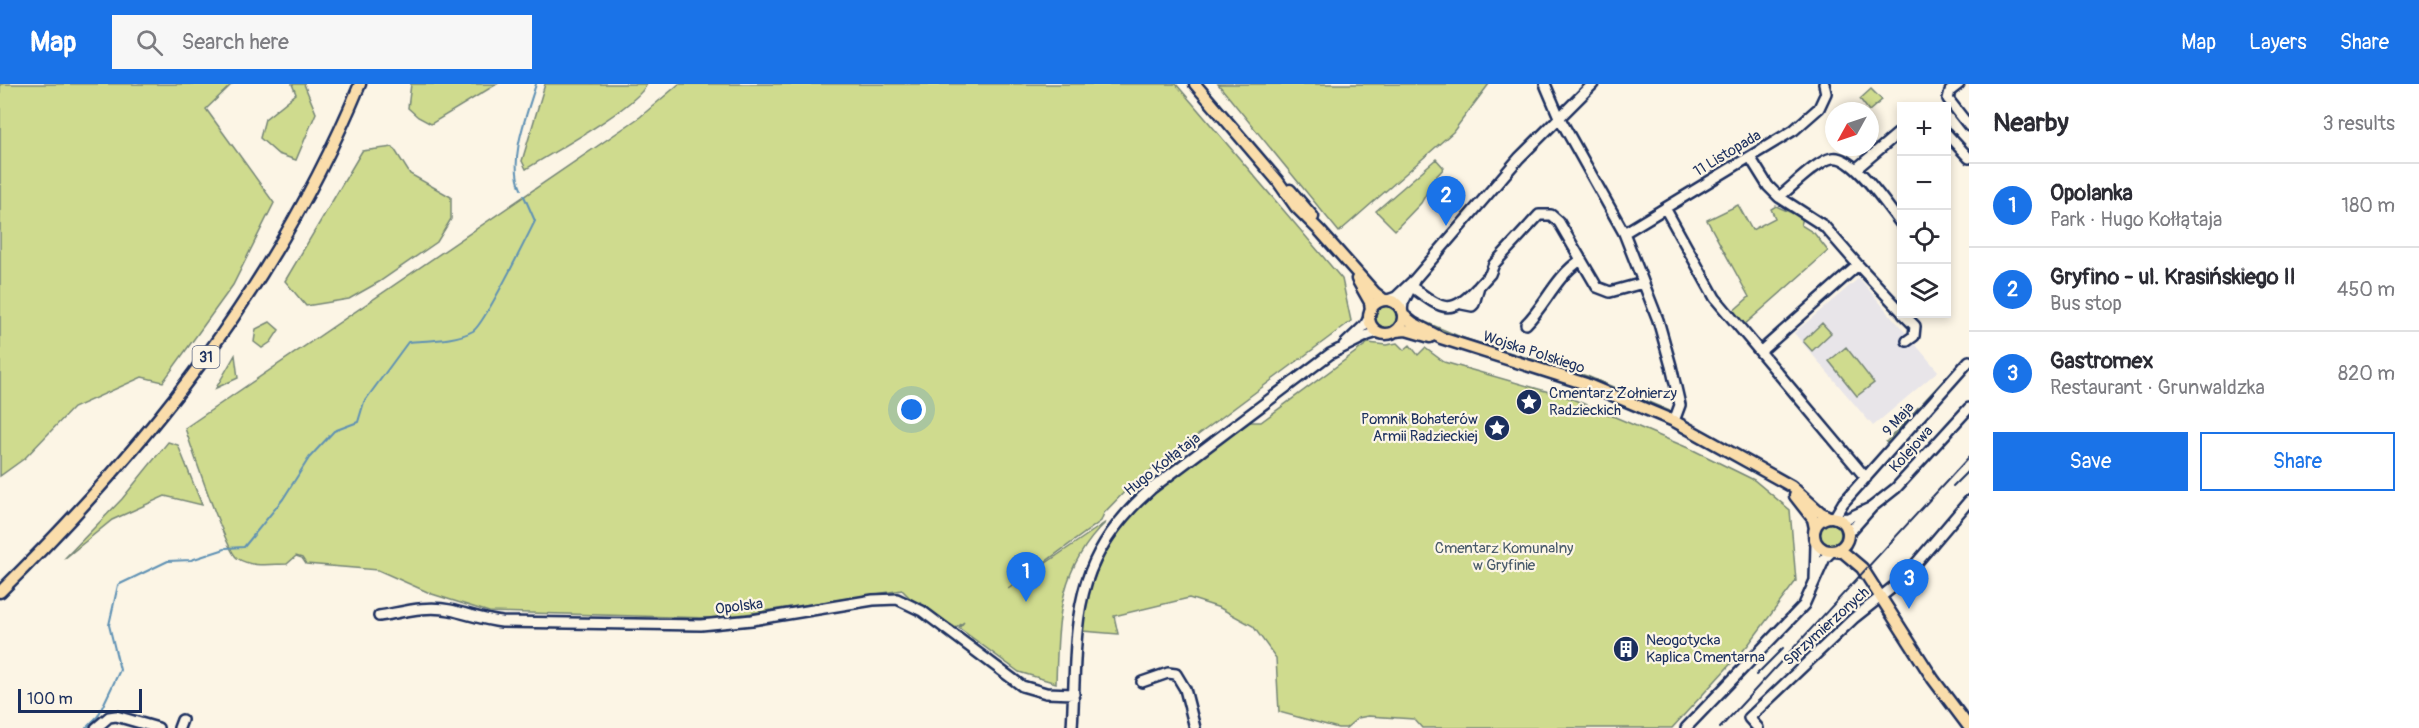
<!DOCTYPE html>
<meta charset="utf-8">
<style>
body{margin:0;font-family:Pangolin,sans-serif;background:#f7f7f7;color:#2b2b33}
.controls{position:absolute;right:18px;top:18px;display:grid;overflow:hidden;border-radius:0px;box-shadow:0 3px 9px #0003}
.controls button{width:54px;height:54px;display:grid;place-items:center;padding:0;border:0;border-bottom:2px solid #e1e1e2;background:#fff;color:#2b2b33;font:30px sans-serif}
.compass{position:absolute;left:1825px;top:18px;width:54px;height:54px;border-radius:50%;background:#fff;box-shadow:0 3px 9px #0003;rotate:230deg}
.scale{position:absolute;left:18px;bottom:15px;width:124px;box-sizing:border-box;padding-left:6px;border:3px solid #1b2f5e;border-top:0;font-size:16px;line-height:21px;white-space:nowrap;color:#1b2f5e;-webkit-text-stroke:4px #fcf5e5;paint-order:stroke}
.you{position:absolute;left:912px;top:326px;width:21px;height:21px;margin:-15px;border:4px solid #fff;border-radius:50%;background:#1a73e8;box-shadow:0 0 0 9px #1a73e833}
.badge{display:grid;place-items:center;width:39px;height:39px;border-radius:50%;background:#1a73e8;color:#fff;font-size:20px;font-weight:700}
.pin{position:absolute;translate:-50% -50px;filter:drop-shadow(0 2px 3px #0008)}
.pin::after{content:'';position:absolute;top:32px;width:21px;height:18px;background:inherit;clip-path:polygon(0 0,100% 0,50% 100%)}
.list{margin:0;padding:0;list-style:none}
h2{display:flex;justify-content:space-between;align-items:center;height:78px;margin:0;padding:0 24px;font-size:26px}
h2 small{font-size:20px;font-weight:400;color:#7c7c81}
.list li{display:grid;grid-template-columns:39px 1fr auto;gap:18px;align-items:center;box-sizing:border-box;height:84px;padding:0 24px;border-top:2px solid #e1e1e2}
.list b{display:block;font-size:22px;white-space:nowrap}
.list p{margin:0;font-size:20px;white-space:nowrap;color:#7c7c81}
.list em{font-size:20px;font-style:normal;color:#7c7c81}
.actions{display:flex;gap:12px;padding:18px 24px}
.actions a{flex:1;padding:14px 0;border:2px solid #1a73e8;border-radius:0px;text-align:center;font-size:21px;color:#1a73e8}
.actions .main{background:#1a73e8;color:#fff}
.icon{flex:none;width:33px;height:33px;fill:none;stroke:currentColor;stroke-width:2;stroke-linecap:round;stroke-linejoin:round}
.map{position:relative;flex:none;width:1969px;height:644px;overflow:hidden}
header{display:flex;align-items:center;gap:36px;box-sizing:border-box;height:84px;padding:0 30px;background:#1a73e8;color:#fff}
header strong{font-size:28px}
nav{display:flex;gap:33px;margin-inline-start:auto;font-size:21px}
.search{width:420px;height:54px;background:#f7f7f7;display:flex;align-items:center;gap:15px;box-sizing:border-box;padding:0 21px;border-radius:0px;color:#7c7c81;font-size:22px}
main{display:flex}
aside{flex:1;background:#fff}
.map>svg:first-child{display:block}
.built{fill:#e8e5e9}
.green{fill:#cfdb8e;stroke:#758576;stroke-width:1.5}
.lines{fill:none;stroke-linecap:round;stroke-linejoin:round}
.stream{stroke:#5e91b4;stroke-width:2}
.minor-casing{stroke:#1b2f5e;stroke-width:14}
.major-casing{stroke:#1b2f5e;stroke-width:15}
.minor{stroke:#fcf5e5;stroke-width:9}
.major{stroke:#faddab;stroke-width:10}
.rail{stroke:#1b2f5e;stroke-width:2}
.labels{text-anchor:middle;stroke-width:4.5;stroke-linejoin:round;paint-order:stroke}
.shield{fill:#fcf5e5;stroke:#5e6a86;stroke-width:1.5}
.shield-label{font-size:14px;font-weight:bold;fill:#1b2f5e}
.street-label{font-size:15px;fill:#1b2f5e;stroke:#fcf5e5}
.poi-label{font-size:15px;fill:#1b2f5e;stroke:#fcf5e5;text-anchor:start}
.park-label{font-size:15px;fill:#485a6a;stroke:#fcf5e5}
</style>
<header>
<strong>Map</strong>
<div class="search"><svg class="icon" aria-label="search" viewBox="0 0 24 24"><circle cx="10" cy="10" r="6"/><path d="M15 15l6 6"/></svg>Search here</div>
<nav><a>Map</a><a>Layers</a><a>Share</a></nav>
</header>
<main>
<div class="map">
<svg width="1969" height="644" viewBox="0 0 1969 644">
<rect width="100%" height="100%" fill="#fcf5e5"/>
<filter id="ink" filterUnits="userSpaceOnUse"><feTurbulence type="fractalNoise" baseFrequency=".0167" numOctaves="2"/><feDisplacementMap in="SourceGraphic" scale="12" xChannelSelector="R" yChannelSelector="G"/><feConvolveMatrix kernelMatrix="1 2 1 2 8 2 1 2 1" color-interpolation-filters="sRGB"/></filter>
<g filter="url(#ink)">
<path class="built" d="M1859,194L1938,287L1873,342L1794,249Z"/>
<path class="green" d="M0,0H232L206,25L274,119L233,201L163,298L142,293L73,324L25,374L0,392Z
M292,0H304L316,29L296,76L278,70L260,54L265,35L296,10Z
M411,0H497L431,40L418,33L408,24Z
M545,0H647C636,23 552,69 526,85L522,77Z
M679,0H1176L1342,195L1351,237L1131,401L1104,429L1101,437L1008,505L1106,438C1058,484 1058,536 1056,599L1019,588L959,544L964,538L956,544L910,514L902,506L746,530L709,534L489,528L432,510L378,486L306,480L302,474L296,472L287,480C272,480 251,484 237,474C226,466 192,365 185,344L640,33Z
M1218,0H1489L1453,48L1339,148Z
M1871,5L1882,16L1869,27L1860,15Z
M393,63L410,90L451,113V135L437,158L379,198L349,215L306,222L285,197L362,67Z
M1436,75L1444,84L1435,94L1421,119L1395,146L1376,127Z
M1738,121L1752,146L1775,134L1771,125L1776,122L1803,134L1801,141L1814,149L1828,167L1743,242L1731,229L1749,213L1707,136Z
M1375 233a11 11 0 1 1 22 0a11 11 0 1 1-22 0Z
M1423,237L1463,254L1587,292L1670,327L1665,328L1593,297L1453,253L1419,238Z
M270,238L279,246L271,258L262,264L254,258L256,245Z
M1822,239L1831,249L1812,267L1803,257Z
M1368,259L1386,261L1397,259L1404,266L1410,261L1418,271L1425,264L1444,278L1570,314L1693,366L1754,396L1790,426L1796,497L1748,561L1672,644H1422L1414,635L1368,632L1358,634L1346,644H1338L1279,628L1276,574L1253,542L1220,524L1189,514L1114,532L1118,550L1082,547C1093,437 1169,398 1249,338H1261Z
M1846,263L1874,299L1857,312L1829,277Z
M235,271L238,294L216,304Z
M1951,288L1953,290L1889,360L1886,358Z
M168,358L178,361L202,421L165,412L112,436L64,475L122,415Z
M1819 450a11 11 0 1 1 22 0a11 11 0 1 1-22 0Z"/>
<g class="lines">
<path class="stream" d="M521,105C508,76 527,30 536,0
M226,464L244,463L283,415L309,374L334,347L358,338L364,318L408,258C429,256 455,257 473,247C485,239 526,155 535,137L524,112
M86,644L98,632L120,586L109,541L118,501L168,477L191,476L225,465"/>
<g class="minor-casing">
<path id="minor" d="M1545,0L1559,33L1624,149L1658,236L1671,282L1680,321L1674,337
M1959,0L1950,7L1948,15L1969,42
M1946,49L1969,74
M1750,73L1768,102L1779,113C1792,103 1817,77 1832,74C1853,69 1889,125 1902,141
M1856,85L1902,46
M1665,124L1715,214L1866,394
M1624,149L1794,46L1819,24L1826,9L1824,0
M1858,181L1902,228
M1412,203C1442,225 1450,233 1477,204
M1388,216L1396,213L1415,195L1519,74L1593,0
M1462,220L1472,222L1474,220L1479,202L1490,190L1494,180L1539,131H1551L1559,138L1597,203L1610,208L1643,199
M1402,227L1403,219L1414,197
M1903,230L1915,242L1914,252L1907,257
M1526,240C1546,220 1556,192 1581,176
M1344,261L1365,241L1369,234
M1761,267L1858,181L1824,142L1779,113
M1834,434L1843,419L1969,277
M1838,435L1848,434L1870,424
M1848,450L1872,423L1896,404L1969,324
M1815,496L1816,459
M379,532C403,528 426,521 450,526C468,530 484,536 502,538L701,541L752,536L873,516L897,515L922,527L1022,602L1046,609L1074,610
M1142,598L1168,589L1176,590L1185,605L1195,644
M96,644L109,633L116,632L158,644
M179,644L182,636
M1072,644C1078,542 1067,479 1151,405L1330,270L1368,251L1378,248
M1686,644L1804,521L1825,474L1832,467
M1758,644L1749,634L1854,534L1902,496L1969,417"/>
</g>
<g class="major-casing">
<path id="major" d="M1195,0L1277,96L1296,123L1320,147L1375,209L1384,216
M1290,106L1313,133
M1357,195L1370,218L1371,226
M1369 233a17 17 0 1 1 34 0a17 17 0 1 1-34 0Z
M1403,231L1413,239L1441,254L1586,300L1674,337L1791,402L1820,428L1829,433
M1396,247L1406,246L1430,253
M1795,412L1813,435L1815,444
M1814 450a17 17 0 1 1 34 0a17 17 0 1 1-34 0Z
M1835,467L1843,468L1862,484L1933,595L1969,643
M0,508C151,359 278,198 360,0"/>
</g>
<use href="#minor" class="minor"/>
<use href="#major" class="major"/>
<path class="rail" d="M1953,402L1969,386
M1756,591L1783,564
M1720,644L1969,373"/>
</g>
</g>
<defs>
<g id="sight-disc" transform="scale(1.35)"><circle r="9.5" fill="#1b2f5e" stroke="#fcf5e5"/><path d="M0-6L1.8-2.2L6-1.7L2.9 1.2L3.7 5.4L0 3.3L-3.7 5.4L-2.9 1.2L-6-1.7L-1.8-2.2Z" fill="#fff"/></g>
<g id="building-disc" transform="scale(1.35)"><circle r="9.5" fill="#1b2f5e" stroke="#fcf5e5"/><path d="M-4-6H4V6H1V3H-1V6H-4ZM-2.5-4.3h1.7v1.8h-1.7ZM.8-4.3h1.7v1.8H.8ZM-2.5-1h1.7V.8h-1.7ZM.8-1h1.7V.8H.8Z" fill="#fff"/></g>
</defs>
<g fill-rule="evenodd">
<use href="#sight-disc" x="1529" y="318"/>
<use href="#sight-disc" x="1497" y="344"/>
<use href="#building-disc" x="1626" y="565"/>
</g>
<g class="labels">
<rect class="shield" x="192.5" y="262" width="27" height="22" rx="4.5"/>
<g class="shield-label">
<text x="206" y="278">31</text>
</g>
<g class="street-label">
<text transform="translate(1727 69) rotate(-31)" y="5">11 Listopada</text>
<text transform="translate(1534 268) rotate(18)" y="5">Wojska Polskiego</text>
<text transform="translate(1898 335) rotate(-49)" y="5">9 Maja</text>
<text transform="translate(1911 365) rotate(-48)" y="5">Kolejowa</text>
<text transform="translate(1162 380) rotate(-38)" y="5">Hugo Kołłątaja</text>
<text transform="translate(739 522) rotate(-7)" y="5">Opolska</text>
<text transform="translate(1826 542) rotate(-42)" y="5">Sprzymierzonych</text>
</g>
<g class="poi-label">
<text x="1549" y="314">Cmentarz Żołnierzy<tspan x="1549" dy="17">Radzieckich</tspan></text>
<text x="1478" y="340" text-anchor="end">Pomnik Bohaterów<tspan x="1478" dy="17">Armii Radzieckiej</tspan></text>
<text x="1646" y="561">Neogotycka<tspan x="1646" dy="17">Kaplica Cmentarna</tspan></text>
</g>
<g class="park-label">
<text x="1504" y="469">Cmentarz Komunalny<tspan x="1504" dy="17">w Gryfinie</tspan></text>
</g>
</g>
</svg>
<div class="controls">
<button>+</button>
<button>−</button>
<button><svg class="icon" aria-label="locate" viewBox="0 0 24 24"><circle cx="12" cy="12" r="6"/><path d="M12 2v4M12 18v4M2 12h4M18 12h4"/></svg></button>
<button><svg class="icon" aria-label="layers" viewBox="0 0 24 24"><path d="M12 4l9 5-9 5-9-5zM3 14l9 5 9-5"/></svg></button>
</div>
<svg class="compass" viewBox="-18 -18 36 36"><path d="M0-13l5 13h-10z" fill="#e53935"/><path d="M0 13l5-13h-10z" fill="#7c7c81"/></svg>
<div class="scale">100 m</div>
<div class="you"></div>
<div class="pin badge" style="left:1026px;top:518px">1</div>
<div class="pin badge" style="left:1446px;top:142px">2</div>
<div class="pin badge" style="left:1909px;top:525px">3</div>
</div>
<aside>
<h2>Nearby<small>3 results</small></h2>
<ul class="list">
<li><span class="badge">1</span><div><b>Opolanka</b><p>Park · Hugo Kołłątaja</p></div><em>180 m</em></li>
<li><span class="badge">2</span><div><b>Gryfino - ul. Krasińskiego II</b><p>Bus stop</p></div><em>450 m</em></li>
<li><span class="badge">3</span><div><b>Gastromex</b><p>Restaurant · Grunwaldzka</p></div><em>820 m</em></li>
</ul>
<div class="actions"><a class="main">Save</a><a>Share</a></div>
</aside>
</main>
